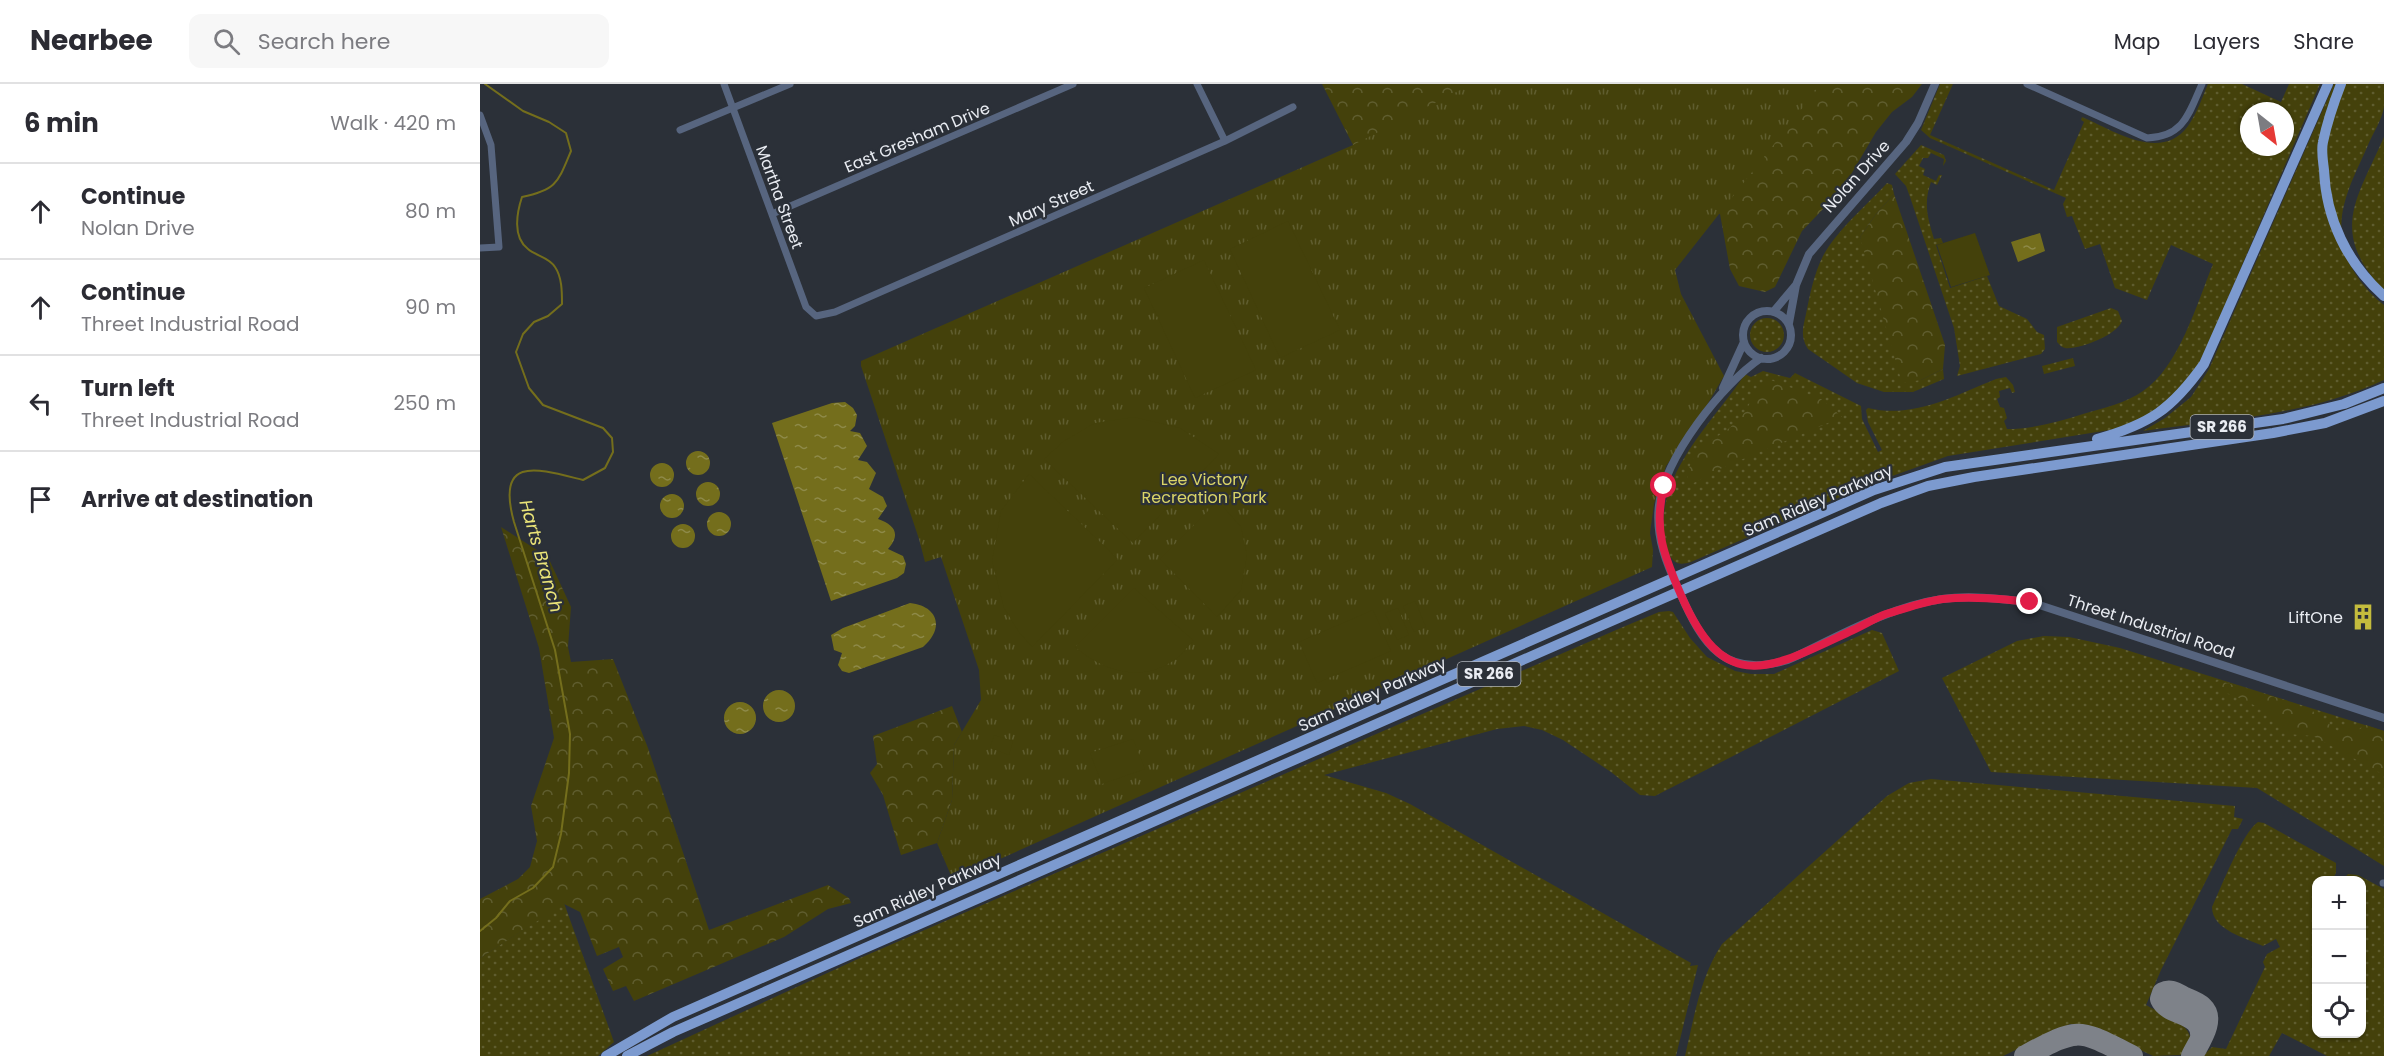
<!DOCTYPE html>
<meta charset="utf-8">
<style>
body{margin:0;font-family:Poppins,sans-serif;background:#f7f7f7;color:#2b2b33}
.controls{position:absolute;right:18px;bottom:18px;display:grid;overflow:hidden;border-radius:12px;box-shadow:0 2px 4px #0004}
.controls button{width:54px;height:54px;display:grid;place-items:center;padding:0;border:0;border-bottom:2px solid #e1e1e2;background:#fff;color:#2b2b33;font:30px sans-serif}
.compass{position:absolute;left:1760px;top:18px;width:54px;height:54px;border-radius:50%;background:#fff;box-shadow:0 2px 4px #0004;rotate:149deg}
.stop{position:absolute;width:18px;height:18px;margin:-14px;border:4px solid #e11d48;border-radius:50%;background:#fff}
.stop.end{background:#e11d48;border-color:#fff;box-shadow:0 2px 6px #0008}
.list{margin:0;padding:0;list-style:none}
h2{display:flex;justify-content:space-between;align-items:center;height:78px;margin:0;padding:0 24px;font-size:26px}
h2 small{font-size:20px;font-weight:400;color:#7c7c81}
.list li{display:grid;grid-template-columns:39px 1fr auto;gap:18px;align-items:center;box-sizing:border-box;height:96px;padding:0 24px;border-top:2px solid #e1e1e2}
.list b{display:block;font-size:22px;white-space:nowrap}
.list p{margin:0;font-size:20px;white-space:nowrap;color:#7c7c81}
.list em{font-size:20px;font-style:normal;color:#7c7c81}
.icon{flex:none;width:33px;height:33px;fill:none;stroke:currentColor;stroke-width:2;stroke-linecap:round;stroke-linejoin:round}
.map{position:relative;flex:none;width:1904px;height:972px;overflow:hidden}
header{display:flex;align-items:center;gap:36px;box-sizing:border-box;height:84px;padding:0 30px;background:#fff;border-bottom:2px solid #e1e1e2}
header strong{font-size:28px}
nav{display:flex;gap:33px;margin-inline-start:auto;font-size:21px}
.search{width:420px;height:54px;background:#f7f7f7;display:flex;align-items:center;gap:15px;box-sizing:border-box;padding:0 21px;border-radius:12px;color:#7c7c81;font-size:22px}
main{display:flex}
aside{flex:1;background:#fff}
.map>svg:first-child{display:block}
.grass{fill:url(#grass-dots);fill-rule:evenodd}
.forest{fill:url(#forest-crowns)}
.park{fill:url(#park-tufts)}
.pitch{fill:#44410b}
.water{fill:url(#water-ripples)}
.lines{fill:none;stroke-linecap:round;stroke-linejoin:round}
.stream{stroke:#746e1c;stroke-width:2}
.taxiway{stroke:#7e8289;stroke-width:22}
.minor{stroke:#57657f;stroke-width:7}
.tertiary{stroke:#57657f;stroke-width:8}
.primary{stroke:#7c9acf;stroke-width:10}
.route{stroke:#e11d48;stroke-width:8}
.labels{text-anchor:middle;stroke-width:4.5;stroke-linejoin:round;paint-order:stroke}
.shield{fill:#2b3038;stroke:#b0b4ba;stroke-width:1.5}
.shield-label{font-size:15px;font-weight:bold;fill:#e9ecf2}
.street-label{font-size:16px;fill:#e9ecf2;stroke:#2b3038}
.park-label{font-size:16px;fill:#dad467;stroke:#2b3038}
.poi-label{font-size:16px;fill:#e9ecf2;stroke:#2b3038;text-anchor:end}
.water-label{font-size:18px;font-style:italic;fill:#eae478;stroke:#2b3038}
</style>
<header>
<strong>Nearbee</strong>
<div class="search"><svg class="icon" aria-label="search" viewBox="0 0 24 24"><circle cx="10" cy="10" r="6"/><path d="M15 15l6 6"/></svg>Search here</div>
<nav><a>Map</a><a>Layers</a><a>Share</a></nav>
</header>
<main>
<aside>
<h2>6 min<small>Walk · 420 m</small></h2>
<ul class="list">
<li><svg class="icon" aria-label="ahead" viewBox="0 0 24 24"><path d="M12 20V5M6 11l6-6 6 6"/></svg><div><b>Continue</b><p>Nolan Drive</p></div><em>80 m</em></li>
<li><svg class="icon" aria-label="ahead" viewBox="0 0 24 24"><path d="M12 20V5M6 11l6-6 6 6"/></svg><div><b>Continue</b><p>Threet Industrial Road</p></div><em>90 m</em></li>
<li><svg class="icon" aria-label="left" viewBox="0 0 24 24"><path d="M17 20v-9H6M10 6l-5 5 5 5"/></svg><div><b>Turn left</b><p>Threet Industrial Road</p></div><em>250 m</em></li>
<li><svg class="icon" aria-label="arrive" viewBox="0 0 24 24"><path d="M6 21V4h12l-3 4 3 4H6"/></svg><div><b>Arrive at destination</b></div></li>
</ul>
</aside>
<div class="map">
<svg width="1904" height="972" viewBox="0 0 1904 972">
<defs>
<pattern id="grass-dots" width="8" height="8" patternUnits="userSpaceOnUse" patternTransform="scale(1.5)"><rect width="8" height="8" fill="#44410b"/><path d="M2 2h.1M6 6h.1" fill="none" stroke="#5f5d2f" stroke-width="1.8" stroke-linecap="round"/></pattern>
<pattern id="forest-crowns" width="20" height="18" patternUnits="userSpaceOnUse" patternTransform="scale(1.5)"><rect width="20" height="18" fill="#44410b"/><path d="M2 6a3 3 0 1 1 6 0M12 15a3 3 0 1 1 6 0" fill="none" stroke="#5f5d2f"/></pattern>
<pattern id="park-tufts" width="24" height="20" patternUnits="userSpaceOnUse" patternTransform="scale(1.5)"><rect width="24" height="20" fill="#44410b"/><path d="M3 7l-1-3M5 7V3M7 7l1-3M15 17l-1-3M17 17v-4M19 17l1-3" fill="none" stroke="#5f5d2f"/></pattern>
<pattern id="water-ripples" width="26" height="14" patternUnits="userSpaceOnUse" patternTransform="scale(1.5)"><rect width="26" height="14" fill="#746e1c"/><path d="M2 4q2-2 4 0t4 0M15 11q2-2 4 0t4 0" fill="none" stroke="#8e8a49"/></pattern>
</defs>
<rect width="100%" height="100%" fill="#2b3038"/>
<path class="grass" d="M1460,0H1473L1450,51L1574,106L1604,38L1601,36L1602,33C1633,46 1681,79 1708,42C1717,29 1722,14 1728,0H1762L1801,18L1809,0H1840L1725,267L1715,287L1695,312L1670,330L1642,344L1468,372L1390,400L1211,478C1201,481 1194,481 1189,470C1164,399 1231,342 1265,290L1271,293L1283,287L1310,294L1315,289L1381,322L1382,335L1398,368L1402,366L1388,338L1386,326L1388,324C1433,335 1474,312 1516,295L1526,293L1533,301L1535,308L1532,309L1530,304L1519,307L1520,313L1517,315L1520,323L1524,324L1527,334L1524,337L1527,345C1553,345 1578,338 1603,330C1624,324 1646,319 1663,307C1699,283 1717,219 1733,180L1691,161L1667,216L1635,204L1620,160L1605,165L1592,132L1587,133L1583,120L1586,114L1450,54L1441,46ZM1769,27H1805V63H1769Z
M1854,0H1904C1904,7 1904,16 1904,23C1902,36 1893,49 1888,61C1880,80 1869,100 1864,121C1854,161 1873,197 1904,221V296C1830,331 1743,336 1663,347L1685,334L1711,313L1729,285Z
M1904,53V207C1849,147 1876,117 1904,53Z
M1441,61L1464,71L1466,77L1463,82L1464,75L1451,69L1448,74H1443L1439,82L1445,85L1443,91L1456,97L1459,91H1462L1457,101L1451,98C1443,119 1448,135 1454,155L1461,154L1463,159L1456,161L1470,204L1507,192L1519,222L1547,235L1557,248L1564,251L1565,265L1561,270L1477,292L1480,282L1474,244L1430,113L1426,102L1415,90Z
M1407,99L1412,101L1414,110L1396,130L1380,153L1441,296L1463,285L1464,295L1433,308H1404L1377,299L1328,265C1320,253 1323,243 1326,230C1330,210 1334,190 1343,172C1357,146 1387,121 1407,99Z
M1631,224L1638,227L1642,237C1637,251 1599,266 1585,264C1581,263 1580,261 1577,258V243Z
M1270 251a17 17 0 1 1 34 0a17 17 0 1 1-34 0Z
M1593,274L1595,282L1564,290L1562,282Z
M1189,527L1193,528L1210,554L1227,573L1255,587L1271,590H1294L1392,546L1402,549L1419,587L1175,712L1160,711L1131,688L1083,656L1062,646L1044,642L1017,645L844,691L906,709L930,720L1211,879L1210,882L1218,881L1196,972H167L380,874L1143,543L1179,528Z
M1564,552L1589,553L1640,564L1904,647V782L1777,704L1511,688L1462,594L1537,557Z
M1451,695L1755,722L1754,733L1763,735L1758,745H1752L1681,886L1666,921C1677,928 1708,938 1710,953C1711,959 1704,967 1701,971L1673,972L1608,941L1590,940L1523,972H1205C1214,934 1220,893 1242,860L1407,712L1429,699Z
M1778,738L1784,739L1856,779V789L1852,796H1836V950H1882V796H1862L1868,790L1878,791L1904,805V972H1847L1802,949L1789,972H1723L1732,963L1746,965L1785,883L1783,878L1787,870L1800,863L1796,855L1783,862C1766,854 1732,846 1732,823C1741,804 1762,749 1778,738Z
M84,819L134,958L118,972H0V874Z"/>
<path class="forest" d="M842,0H1442L1432,13L1412,28L1396,48L1363,104L1322,147L1295,203L1285,208L1259,202L1250,185L1240,130L873,61Z
M1414,110L1465,261L1463,285L1441,296L1422,299L1380,153L1396,130Z
M1288,295L1341,315L1362,333L1242,384L1208,402C1205,357 1245,357 1264,329C1275,313 1271,309 1288,295Z
M21,443L68,473L91,523L88,563L91,578L133,575L168,664L229,846L348,801L369,814L371,819L348,825L304,853L154,917L146,902L133,907L123,885L143,873L139,863L117,872L100,828L84,820L0,874V815L38,795L50,783L57,757L51,722L74,654L59,564Z
M1740,597L1808,617L1814,624H1829L1860,649L1868,641L1877,647L1886,641L1904,647V691L1833,652L1808,650C1792,625 1761,615 1734,604L1736,598Z
M472,622L482,648L474,661L472,716L457,759L421,771L403,711L390,689L397,680L393,652Z"/>
<path class="park" d="M992,0H1336L1339,3L1195,186L1201,210L1244,292L1217,338L1186,382L1174,420L1170,449L1173,466L1172,483L473,796L457,759L472,716L474,661L501,616L499,586L461,473L445,478L439,455L381,282V277L873,61Z"/>
<path class="pitch" d="M808,137L860,246L800,274L750,165Z
M1495,149L1510,191L1471,203L1457,161Z
M724,176L776,286L715,314L664,204Z
M654,333L700,344L739,370L653,459L564,375L584,357L615,339Z
M549,390L638,475L552,563L539,548L524,524L512,477L521,427Z
M738,417L761,443L767,471L761,506L737,533L680,475Z
M654,504L714,557C708,562 703,569 697,574C664,600 624,588 595,563Z
M935,517L946,543L934,548L923,522Z
M918,524L929,551L917,556L905,529Z
M893,526L911,567L837,599L819,558Z
M514,651L533,657L529,671L510,664Z
M653,655L665,685L622,700L610,669Z"/>
<path class="water" d="M1560,149L1565,167L1538,178L1531,158Z
M365,318L373,324L377,331L375,342L370,347L380,349L387,362L378,376L387,378L396,389L389,405L403,413L407,422L398,435C415,441 421,450 408,465L423,472L426,480L424,489L417,494L351,517L292,339L352,319Z
M206 379a12 12 0 1 1 24 0a12 12 0 1 1-24 0Z
M170 391a12 12 0 1 1 24 0a12 12 0 1 1-24 0Z
M216 410a12 12 0 1 1 24 0a12 12 0 1 1-24 0Z
M180 422a12 12 0 1 1 24 0a12 12 0 1 1-24 0Z
M227 440a12 12 0 1 1 24 0a12 12 0 1 1-24 0Z
M191 452a12 12 0 1 1 24 0a12 12 0 1 1-24 0Z
M430,519C458,522 465,544 443,563L369,589L362,587L358,581L362,569L354,566L351,551L363,544Z
M283 622a16 16 0 1 1 32 0a16 16 0 1 1-32 0Z
M244 634a16 16 0 1 1 32 0a16 16 0 1 1-32 0Z"/>
<g class="lines">
<path class="stream" d="M0,847L16,834L30,817L53,804L73,783L81,750L89,689L90,650L75,566L34,438C15,370 59,385 103,396L125,384L133,368L132,354L123,344L63,321L49,304L36,268L43,250L54,238L68,232L82,220C82,208 82,193 75,183C69,173 56,172 48,165C32,153 37,128 42,113C77,106 78,98 91,67L86,49L69,38L43,27L5,0"/>
<path class="taxiway" d="M1545,972C1600,943 1596,944 1652,972
M1712,972C1718,959 1736,936 1722,923C1718,919 1710,916 1705,914C1697,910 1691,905 1683,909L1681,915C1689,933 1724,927 1721,954"/>
<path class="minor" d="M244,0L326,223L336,232L355,228L745,57L813,23
M717,0L745,57
M1547,0L1667,54C1704,53 1709,29 1722,0
M0,31L11,61L19,163L0,164
M200,46L310,0
M292,130L593,0
M1903,799H1904"/>
<path class="tertiary" d="M1263 251a24 24 0 1 1 48 0a24 24 0 1 1-48 0Z
M1294,227L1315,202
M1309,239L1316,201L1329,170L1426,58L1438,39L1455,0
M1281,274C1242,300 1185,373 1179,421C1175,453 1187,481 1200,509C1223,561 1244,595 1308,576C1357,553 1408,523 1462,515C1491,511 1522,515 1550,518L1904,634
M1243,304L1264,258"/>
<path class="primary" d="M1861,0C1854,18 1847,39 1843,58C1841,66 1843,77 1844,86C1846,135 1867,179 1904,212
M1617,355C1670,340 1692,325 1724,280L1848,0
M126,972L193,933L1394,406L1465,383L1803,335L1864,320L1904,304
M147,972L193,948L1401,419L1448,402L1494,393L1793,349L1845,339L1904,317"/>
</g>
<g class="lines">
<path class="route" d="M1184,402C1173,445 1184,472 1201,511C1246,615 1291,584 1373,546C1384,541 1395,534 1406,530C1424,525 1445,517 1463,515C1492,512 1522,515 1550,518"/>
</g>
<defs>
<g id="building-bare" transform="scale(2.07)"><path d="M-4-6H4V6H1V3H-1V6H-4ZM-2.5-4.3h1.7v1.8h-1.7ZM.8-4.3h1.7v1.8H.8ZM-2.5-1h1.7V.8h-1.7ZM.8-1h1.7V.8H.8Z" fill="#c4bc3d" stroke="#2b3038" stroke-width="2.5" paint-order="stroke"/></g>
</defs>
<g fill-rule="evenodd">
<use href="#building-bare" x="1883" y="533"/>
</g>
<g class="labels">
<g class="shield">
<rect x="1710.5" y="331" width="63" height="24" rx="4.5"/>
<rect x="977.5" y="578" width="63" height="24" rx="4.5"/>
</g>
<g class="shield-label">
<text x="1742" y="348">SR 266</text>
<text x="1009" y="595">SR 266</text>
</g>
<g class="street-label">
<text transform="translate(437 53) rotate(-23)" y="6">East Gresham Drive</text>
<text transform="translate(1376 92) rotate(-48)" y="6">Nolan Drive</text>
<text transform="translate(300 113) rotate(70)" y="6">Martha Street</text>
<text transform="translate(571 119) rotate(-24)" y="6">Mary Street</text>
<text transform="translate(1338 416) rotate(-23)" y="6">Sam Ridley Parkway</text>
<text transform="translate(1671 542) rotate(18)" y="6">Threet Industrial Road</text>
<text transform="translate(892 610) rotate(-24)" y="6">Sam Ridley Parkway</text>
<text transform="translate(447 806) rotate(-24)" y="6">Sam Ridley Parkway</text>
</g>
<g class="park-label">
<text x="724" y="401">Lee Victory<tspan x="724" dy="18">Recreation Park</tspan></text>
</g>
<g class="poi-label">
<text x="1863" y="539">LiftOne</text>
</g>
<g class="water-label">
<text transform="translate(61 472) rotate(74)" y="6">Harts Branch</text>
</g>
</g>
</svg>
<div class="controls">
<button>+</button>
<button>−</button>
<button><svg class="icon" aria-label="locate" viewBox="0 0 24 24"><circle cx="12" cy="12" r="6"/><path d="M12 2v4M12 18v4M2 12h4M18 12h4"/></svg></button>
</div>
<svg class="compass" viewBox="-18 -18 36 36"><path d="M0-13l5 13h-10z" fill="#e53935"/><path d="M0 13l5-13h-10z" fill="#7c7c81"/></svg>
<div class="stop" style="left:1184px;top:402px"></div>
<div class="stop end" style="left:1550px;top:518px"></div>
</div>
</main>
